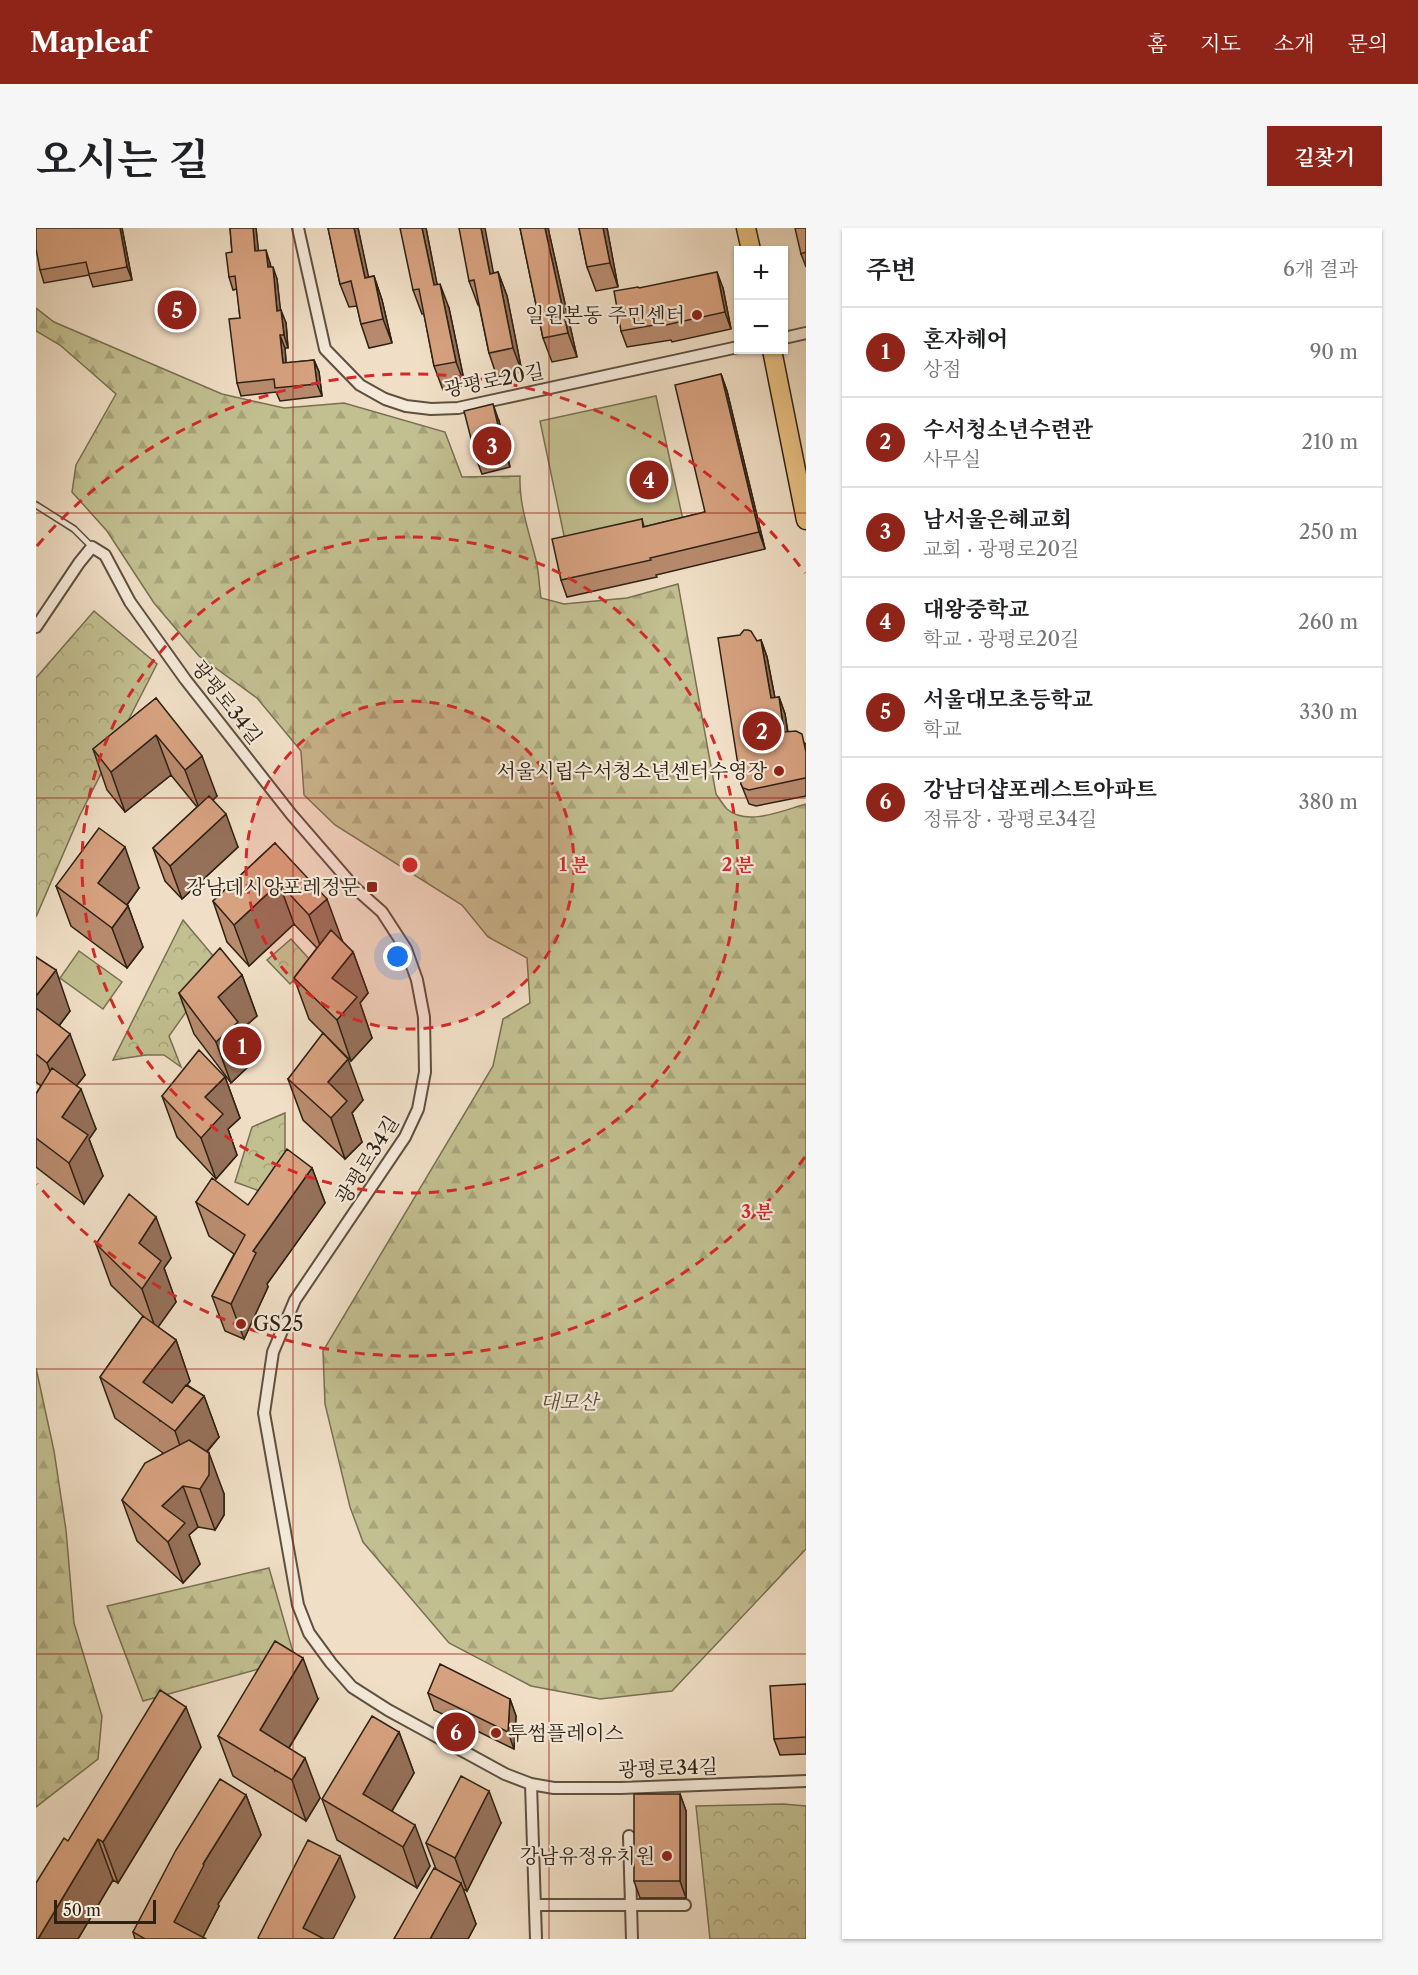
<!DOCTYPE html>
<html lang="ko">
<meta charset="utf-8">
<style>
body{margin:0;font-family:"Libre Caslon Text","Noto Serif KR",serif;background:#f6f6f6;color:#202124}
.controls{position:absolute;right:18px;top:18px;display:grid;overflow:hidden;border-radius:0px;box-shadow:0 2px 4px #0004}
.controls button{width:54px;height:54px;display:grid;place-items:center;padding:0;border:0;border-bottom:2px solid #e0e0e0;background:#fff;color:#202124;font:30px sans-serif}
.scale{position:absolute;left:18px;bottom:15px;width:102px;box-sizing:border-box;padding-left:6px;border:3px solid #2d2114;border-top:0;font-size:16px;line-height:21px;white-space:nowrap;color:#2d2114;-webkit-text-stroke:4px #f5eada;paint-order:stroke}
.you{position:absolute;left:362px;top:729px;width:21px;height:21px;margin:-15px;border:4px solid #fff;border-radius:50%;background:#1a73e8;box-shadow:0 0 0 9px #1a73e833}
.badge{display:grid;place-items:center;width:39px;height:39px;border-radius:50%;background:#8f2418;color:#fff;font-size:20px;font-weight:700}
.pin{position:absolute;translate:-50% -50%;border:3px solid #fff;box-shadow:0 2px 6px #0006}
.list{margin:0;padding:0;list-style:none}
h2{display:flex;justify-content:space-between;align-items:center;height:78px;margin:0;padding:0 24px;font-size:26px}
h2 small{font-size:20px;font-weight:400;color:#757577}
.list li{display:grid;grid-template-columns:39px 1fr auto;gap:18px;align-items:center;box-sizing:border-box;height:90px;padding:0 24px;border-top:2px solid #e0e0e0}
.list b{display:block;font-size:22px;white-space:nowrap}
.list p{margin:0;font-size:20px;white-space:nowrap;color:#757577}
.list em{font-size:20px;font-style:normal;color:#757577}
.map{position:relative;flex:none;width:770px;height:1711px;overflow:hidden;border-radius:0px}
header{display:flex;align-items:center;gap:36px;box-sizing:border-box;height:84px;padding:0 30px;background:#8f2418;color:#fff}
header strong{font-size:28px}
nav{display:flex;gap:33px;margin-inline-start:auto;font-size:21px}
.intro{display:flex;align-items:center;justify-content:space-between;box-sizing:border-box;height:144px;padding:0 36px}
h1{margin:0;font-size:42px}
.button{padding:15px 27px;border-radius:0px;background:#8f2418;color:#fff;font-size:21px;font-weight:700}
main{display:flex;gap:36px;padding:0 36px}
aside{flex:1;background:#fff;border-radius:0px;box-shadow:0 2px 4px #0004}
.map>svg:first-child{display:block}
.green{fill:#c2bf90;stroke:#787052;stroke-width:1.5}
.forest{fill:url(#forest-firs);stroke:#787052;stroke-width:1.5}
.park{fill:url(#park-crowns);stroke:#787052;stroke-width:1.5}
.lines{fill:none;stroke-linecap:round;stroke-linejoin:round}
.service-casing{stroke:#5e5040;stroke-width:8}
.minor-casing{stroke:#5e5040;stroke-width:14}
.primary-casing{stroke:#2d2114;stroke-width:21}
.service{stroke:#f5eada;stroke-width:5}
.minor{stroke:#f5eada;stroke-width:10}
.primary{stroke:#e8c083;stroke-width:18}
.wall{fill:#b98b6e;stroke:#2d2114;stroke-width:1.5}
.shaded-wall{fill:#96715a;stroke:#2d2114;stroke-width:1.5}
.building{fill:#d7a280;stroke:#2d2114;stroke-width:1.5}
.grid{fill:none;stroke:#8f2418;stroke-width:1.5;stroke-opacity:0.55}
.ring{fill:none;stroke:#d62828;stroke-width:3;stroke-dasharray:10 8}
.poi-dot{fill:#8f2418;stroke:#f5eada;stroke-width:2}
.labels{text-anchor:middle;stroke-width:4.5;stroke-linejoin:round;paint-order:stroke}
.poi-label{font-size:20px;fill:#2d2114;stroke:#f5eada;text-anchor:end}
.street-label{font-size:20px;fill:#2d2114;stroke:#f5eada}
.park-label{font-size:20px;font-style:italic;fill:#5a5039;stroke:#f5eada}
.centre{fill:#d62828;stroke:#f5eada;stroke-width:3}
.ring-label{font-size:18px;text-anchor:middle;font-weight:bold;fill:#d62828;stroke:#f5eada;stroke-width:4.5;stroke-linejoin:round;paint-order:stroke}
</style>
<header>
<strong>Mapleaf</strong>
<nav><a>홈</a><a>지도</a><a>소개</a><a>문의</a></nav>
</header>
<div class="intro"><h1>오시는 길</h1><a class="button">길찾기</a></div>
<main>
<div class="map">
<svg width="770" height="1711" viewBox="0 0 770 1711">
<defs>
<pattern id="forest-firs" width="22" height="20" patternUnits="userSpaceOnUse" patternTransform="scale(1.5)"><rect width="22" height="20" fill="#c2bf90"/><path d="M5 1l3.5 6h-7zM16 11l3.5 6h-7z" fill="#a7a47b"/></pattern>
<pattern id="park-crowns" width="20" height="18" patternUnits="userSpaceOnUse" patternTransform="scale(1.5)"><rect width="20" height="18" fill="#c2bf90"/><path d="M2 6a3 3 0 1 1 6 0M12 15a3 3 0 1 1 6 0" fill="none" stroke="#a7a47b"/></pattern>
</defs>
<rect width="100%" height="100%" fill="#f0dfc6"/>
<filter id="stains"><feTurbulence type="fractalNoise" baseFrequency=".00333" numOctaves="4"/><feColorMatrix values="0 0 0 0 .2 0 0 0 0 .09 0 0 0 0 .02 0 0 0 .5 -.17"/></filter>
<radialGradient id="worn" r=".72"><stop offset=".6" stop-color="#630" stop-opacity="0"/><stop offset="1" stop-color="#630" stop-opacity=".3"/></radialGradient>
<path class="green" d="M620,168L647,292L530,317L504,193Z
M43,723L86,754L67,781L24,750Z"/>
<path class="forest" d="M0,80L18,94L186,166L248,180L308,175L409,204L426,249L484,248C483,277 493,304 500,332C503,344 503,357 505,370L528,376L591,370L642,356L680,566C683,570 687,577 691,581C711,599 748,582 770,576V1321L636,1463L564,1471L495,1458L413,1415L327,1314L314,1279L289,1176L287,1123L457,838L467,791L494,775L491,730L452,709L426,677L299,597L268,567L265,523L221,470L163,428L118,375L71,303L36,264L40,237L80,166L24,117L0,103Z
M0,1140L18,1223L30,1302L38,1395L66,1488L62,1531L0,1579Z
M233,1340L259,1431L107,1473L71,1378Z"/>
<path class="park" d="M58,383L121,436L44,587L0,689V450Z
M147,692L184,736L133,808L145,839L128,827H110L77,832Z
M255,711L276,734L254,756L231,732Z
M249,885V928L226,964L199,954L216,899Z
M747,1576L770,1578V1711H674L660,1578Z"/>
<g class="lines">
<g class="service-casing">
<path id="service" d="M0,277L38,301L56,319"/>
</g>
<g class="minor-casing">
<path id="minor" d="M262,0L289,121L324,157L349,171L370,178L395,181L422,180L702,119
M748,110L770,105
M0,399L43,335L56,319L69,327L94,374L149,451L255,586L319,660L346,684L370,721L381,752L388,789L389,844L382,881L369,909L259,1072L237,1124L228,1185L262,1377L273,1405L295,1435L316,1459L352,1482L469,1546L495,1556L518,1560H585L770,1553
M495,1556L500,1711
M593,1608L596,1711
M499,1677H649"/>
</g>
<g class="primary-casing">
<path id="primary" d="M710,0L715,22
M736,122L770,292"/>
</g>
<use href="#service" class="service"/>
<use href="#minor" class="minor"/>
<use href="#primary" class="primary"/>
</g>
<path class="wall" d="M86,0L96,52L57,59L53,47L8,55L4,42Z
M194,0H220L222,23L234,35L235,39L241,51L244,82L250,95L252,120H249L250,135L278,132L283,144L286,168L244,173L240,164L205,168L201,155L204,90L201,61L197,62L193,49L196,24Z
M292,0H322L332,49L338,48L346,72L356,115L333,120L325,96L321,78L313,79L304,56Z
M390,0L401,57L413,80L429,157L407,162L398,138L388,86H386L377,62Z
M484,0H512L541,129L516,134L507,110Z
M543,0H571L582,59L560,63L551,39Z
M770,0V39L765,26Z
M462,44L471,68L486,144L461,149L453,125L443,77H442L433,53Z
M603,60H687L695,101L636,114L635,112L591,119L585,103Z
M685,146L691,163L729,321L620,347L621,349L531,369L525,352L606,291L608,299L669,284Z
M463,193L474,239L446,246L440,230Z
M725,412L731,429L739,470L743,469L749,486L752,504L770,516V568L720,578L713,576L705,556L721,413Z
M120,470L181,568L177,572L202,619L146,671L129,653L117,620L161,579L135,547L89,584L71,562L57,521Z
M239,615L306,712H305L317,724L332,765L324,775L336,810L315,833L273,791L258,750L281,720L258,696L213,738L191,714L177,673Z
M20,658L103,660L91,677L92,678L107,719L91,740L35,698Z
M0,729L34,783L23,798L49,847L40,858L60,901L53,911L67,948L48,976L0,939V866L5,858L0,854Z
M206,747L221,788L205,802L217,834L195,855L158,806L143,765Z
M189,849L204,890L192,901L201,927L180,951L141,909L126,868Z
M252,851L327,872L316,885L326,914L309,931L267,892Z
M276,940L289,975L231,1056L232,1059L208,1111L189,1103L176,1068L198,1026L173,1008L160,974L212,977Z
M60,1016L135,1030L128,1040L140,1074L122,1099L140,1112L154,1153L151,1157L168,1168L183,1209L171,1224L188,1266V1287L179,1302L162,1299L153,1307L164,1336L147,1355L101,1313L86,1272L127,1225L79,1190L64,1149L107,1088L75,1057Z
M770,1456V1526L744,1527L738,1511Z
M392,1465L474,1471L480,1488L478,1521L398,1482Z
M282,1471L253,1520L284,1570L270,1593L197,1548L182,1508Z
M363,1504L378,1545L356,1583L394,1638L381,1660L301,1612L286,1571Z
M165,1519L82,1655L77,1652L42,1711H0L32,1613Z
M644,1566L650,1583V1670H604L598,1653Z
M210,1567L225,1607L182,1676L183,1678L167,1709L170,1711H99L97,1704Z
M465,1595L431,1663L427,1661L440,1696L432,1711H358L400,1641L390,1615Z"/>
<path class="shaded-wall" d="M84,0H86L96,52L91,39Z
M217,0H220L224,36L219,23Z
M318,0H322L338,74L329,50Z
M386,0H390L406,81L398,57Z
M445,0H449L462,69L454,46Z
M509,0H512L541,129L532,105Z
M567,0H571L582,59L574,35Z
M230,22L234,35L236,52L232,39Z
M237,39L241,51L246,95L241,83Z
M462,44L471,68L486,144L477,120Z
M681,44L687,60L695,101L689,84Z
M338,48L346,72L356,115L347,91Z
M404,56L413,80L429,157L420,134Z
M245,82L250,95L252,120L248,107Z
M244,107L249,120L251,148L247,135Z
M278,132L283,144L286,168L281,156Z
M685,146L691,163L729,321L723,304Z
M457,176L463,193L474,239L468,223Z
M725,412L731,429L742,486L735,470Z
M743,469L749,486L754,521L748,504Z
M120,507L135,547L89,584L75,544Z
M166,528L181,568L164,583L149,542Z
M190,586L202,619L146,671L134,638Z
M89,619L103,660L77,696L62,655Z
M243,655L258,696L213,738L198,697Z
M291,671L306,712L288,728L273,687Z
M92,678L107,719L91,740L76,700Z
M317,724L332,765L324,775L336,810L315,833L301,792L296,750Z
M20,742L34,783L9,816L0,791V768Z
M206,747L221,788L205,802L217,834L195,855L180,814L182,769Z
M34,806L49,847L26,876L11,835Z
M312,831L327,872L316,885L326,914L309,931L295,890L292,854Z
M189,849L204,890L192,901L201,927L180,951L165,910L169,869Z
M45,861L60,901L53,911L67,948L48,976L33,935L26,889Z
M276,940L289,975L231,1056L232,1059L208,1111L195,1076L217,1023Z
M120,989L135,1030L128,1040L140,1074L120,1102L106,1061L103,1015Z
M140,1112L154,1153L124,1193L107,1154Z
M168,1168L183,1209L153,1244L139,1203Z
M173,1225L188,1266V1287L179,1302L164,1261Z
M147,1258L162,1299L153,1307L164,1336L147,1355L132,1314L126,1278Z
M267,1430L282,1471L239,1543L224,1502Z
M474,1471L480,1488L478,1521L472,1504Z
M150,1479L165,1519L82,1655L67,1614Z
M363,1504L378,1545L343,1605L327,1566Z
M269,1530L284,1570L270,1593L256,1552Z
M453,1563L465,1595L431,1663L419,1630Z
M644,1566L650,1583V1670L644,1653Z
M210,1567L225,1607L182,1676L183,1678L166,1711L138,1694L167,1636Z
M379,1597L394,1638L381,1660L367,1619Z
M62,1611L77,1652L42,1711H2Z
M304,1628L319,1669L297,1711H271L267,1700Z
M425,1655L440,1696L432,1711H394Z"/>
<path class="building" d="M0,0H84L91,39L53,46L50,34L4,42L0,21Z
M194,0H217L219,23L230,22L232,39H237L241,83L245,82L248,107H244L247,135L278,132L281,156L239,160L238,151L201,155L193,91L204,90L199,48L193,49L190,25L196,24Z
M292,0H318L329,50L338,48L347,91L325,96L315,53L304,56Z
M364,0H386L398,57L404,56L420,134L398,138L383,61L377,62Z
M423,0H445L454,46L462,44L477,120L453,125L438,52L433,53Z
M484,0H509L532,105L507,110Z
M543,0H567L574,35L551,39Z
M759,0H770V24L765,26Z
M681,44L689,84L630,97L629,95L585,103L578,63L602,59L603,60Z
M685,146L723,304L614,330L615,332L525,352L516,311L606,291L607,299L669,284L639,157Z
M457,176L468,223L440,230L428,183Z
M708,402H712L715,403L721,413L725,412L735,470L743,469L748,504L760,503L766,506L770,524V549L769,550L713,562L707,560L705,556L682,410L704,407Z
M120,470L166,528L149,542L120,507L75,544L57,521Z
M173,568L190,586L134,638L117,620Z
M63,600L89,619L62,655L92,678L76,700L20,658Z
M239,615L291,671L273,687L243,655L198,697L177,673Z
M295,702L317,724L296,750L321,769L301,792L258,750Z
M184,720L206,747L182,769L202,794L180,814L143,765Z
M0,729L20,742L0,768Z
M0,780L34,806L11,835L0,826Z
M287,805L312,831L292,854L311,873L295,890L252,851Z
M163,822L189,849L169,869L187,886L165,910L126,868Z
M16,840L45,861L26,889L52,907L33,935L0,910V866Z
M251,921L276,940L217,1023L220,1025L195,1076L176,1068L209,1007L160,974L176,950L212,977Z
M93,966L120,989L103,1015L125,1033L106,1061L60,1016Z
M107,1088L140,1112L107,1154L136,1175L150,1157L168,1168L139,1203L64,1149Z
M153,1212L173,1225V1247L164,1261L147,1258L126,1278L149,1295L132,1314L86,1272L109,1235Z
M239,1413L267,1430L224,1502L269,1530L256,1552L182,1508Z
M404,1436L474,1471L472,1504L392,1465Z
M770,1456V1509L738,1511L734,1458Z
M124,1462L150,1479L67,1614L62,1611L2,1711H0V1655L28,1610L32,1613Z
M336,1488L363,1504L327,1566L379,1597L367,1619L286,1571Z
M425,1548L453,1563L419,1630L390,1615Z
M184,1551L210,1567L167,1636L168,1637L138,1694L170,1711H109L97,1704L140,1622Z
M598,1566H644V1653H598Z
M272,1612L304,1628L267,1700L288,1711H224L222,1710Z
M398,1640L425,1655L394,1711H358Z"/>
<path class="grid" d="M257,0V1711M513,0V1711M0,285H770M0,570H770M0,856H770M0,1141H770M0,1426H770"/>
<circle cx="374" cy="637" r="164" fill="#d62828" fill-opacity=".12"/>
<g class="ring">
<circle cx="374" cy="637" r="164"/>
<circle cx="374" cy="637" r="328"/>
<path d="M769 929A491 491 0 0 1 1 956M1 318A491 491 0 0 1 769 345"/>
</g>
<g class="poi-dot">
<circle cx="661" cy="87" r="6"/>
<circle cx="743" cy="543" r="6"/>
<rect x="330" y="653" width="12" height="12" rx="3"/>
<circle cx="205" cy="1096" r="6"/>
<circle cx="460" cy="1505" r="6"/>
<circle cx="631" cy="1628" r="6"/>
</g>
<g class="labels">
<g class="poi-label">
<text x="649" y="94">일원본동 주민센터</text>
<text x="731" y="550">서울시립수서청소년센터수영장</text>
<text x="324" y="666">강남데시앙포레정문</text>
<text x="217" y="1103" text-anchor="start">GS25</text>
<text x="472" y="1512" text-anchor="start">투썸플레이스</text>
<text x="619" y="1635">강남유정유치원</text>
</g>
<g class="street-label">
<text transform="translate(458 152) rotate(-11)" y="7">광평로20길</text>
<text transform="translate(191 474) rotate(52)" y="7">광평로34길</text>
<text transform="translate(331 932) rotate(-58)" y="7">광평로34길</text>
<text transform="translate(632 1540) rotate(-2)" y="7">광평로34길</text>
</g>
<g class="park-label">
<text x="533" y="1181">대모산</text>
</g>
</g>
<circle cx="374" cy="637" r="9" class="centre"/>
<g class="ring-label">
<text x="538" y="643">1 분</text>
<text x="702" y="643">2 분</text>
<text x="721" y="990">3 분</text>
</g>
<rect width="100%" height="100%" filter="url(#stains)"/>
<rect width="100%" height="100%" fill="url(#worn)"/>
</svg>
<div class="controls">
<button>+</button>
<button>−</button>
</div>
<div class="scale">50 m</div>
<div class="you"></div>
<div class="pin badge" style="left:206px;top:818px">1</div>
<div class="pin badge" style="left:726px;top:503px">2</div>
<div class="pin badge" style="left:456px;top:218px">3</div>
<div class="pin badge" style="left:613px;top:252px">4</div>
<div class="pin badge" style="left:141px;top:82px">5</div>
<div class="pin badge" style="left:420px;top:1504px">6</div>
</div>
<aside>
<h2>주변<small>6개 결과</small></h2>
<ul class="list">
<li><span class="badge">1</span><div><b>혼자헤어</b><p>상점</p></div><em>90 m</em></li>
<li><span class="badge">2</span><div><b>수서청소년수련관</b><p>사무실</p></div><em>210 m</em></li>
<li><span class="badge">3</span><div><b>남서울은혜교회</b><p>교회 · 광평로20길</p></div><em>250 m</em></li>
<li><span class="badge">4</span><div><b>대왕중학교</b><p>학교 · 광평로20길</p></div><em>260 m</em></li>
<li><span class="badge">5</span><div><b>서울대모초등학교</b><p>학교</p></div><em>330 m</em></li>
<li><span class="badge">6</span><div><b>강남더샵포레스트아파트</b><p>정류장 · 광평로34길</p></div><em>380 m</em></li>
</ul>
</aside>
</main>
